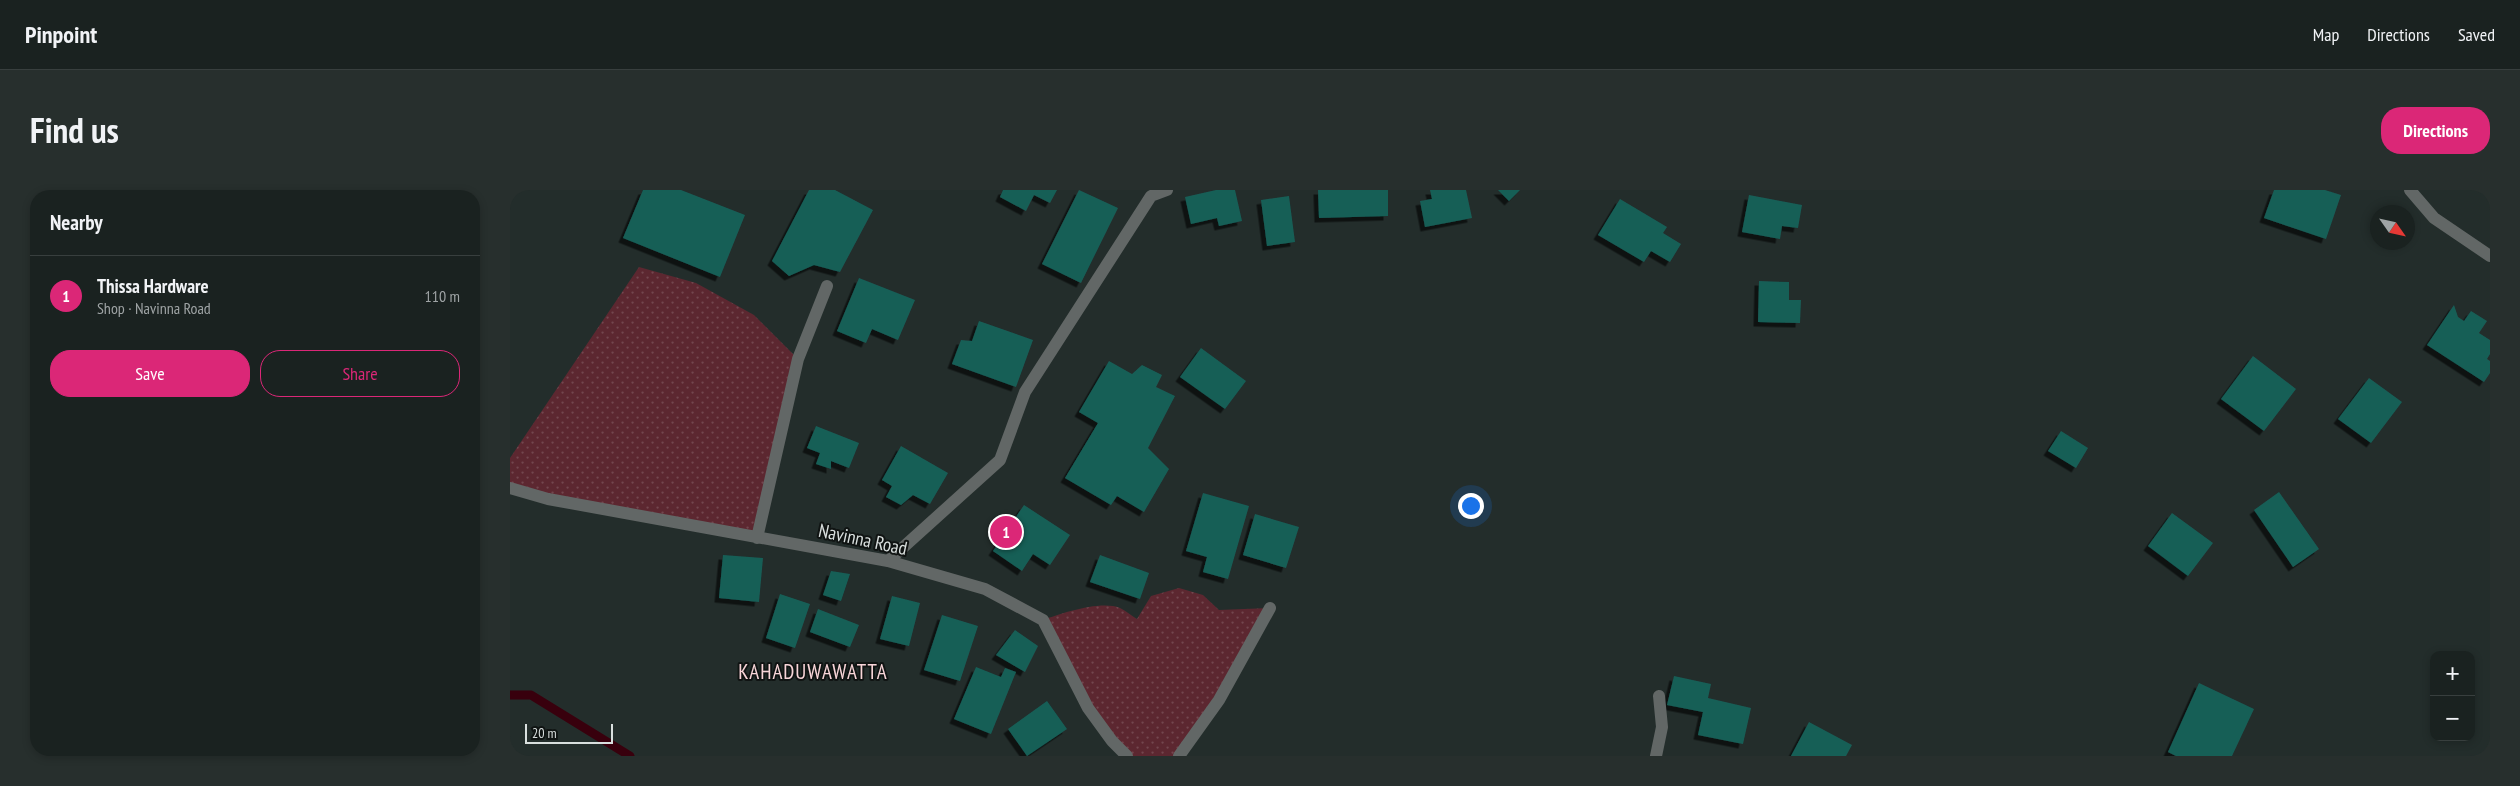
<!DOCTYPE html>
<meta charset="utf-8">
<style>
body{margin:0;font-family:"PT Sans Narrow",sans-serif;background:#272f2d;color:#f1f3f6}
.controls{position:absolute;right:15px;bottom:15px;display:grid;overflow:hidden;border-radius:10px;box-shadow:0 2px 8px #0003}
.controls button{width:45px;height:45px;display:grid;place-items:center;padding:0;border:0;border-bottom:1px solid #383f3e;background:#1a2220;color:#f1f3f6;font:25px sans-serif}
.compass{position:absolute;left:1860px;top:15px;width:45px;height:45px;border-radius:50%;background:#1a2220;box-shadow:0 2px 8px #0003;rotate:124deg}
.scale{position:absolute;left:15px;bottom:12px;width:88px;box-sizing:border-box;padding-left:5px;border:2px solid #d9dfde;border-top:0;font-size:14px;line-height:18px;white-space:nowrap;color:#d9dfde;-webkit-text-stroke:4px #101413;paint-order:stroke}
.you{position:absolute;left:960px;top:315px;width:18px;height:18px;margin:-12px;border:4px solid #fff;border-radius:50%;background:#1a73e8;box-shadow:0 0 0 8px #1a73e833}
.badge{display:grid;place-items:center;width:32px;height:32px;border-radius:50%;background:#db2777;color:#fff;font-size:16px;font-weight:700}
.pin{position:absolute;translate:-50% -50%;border:2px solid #fff;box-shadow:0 1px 5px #0006}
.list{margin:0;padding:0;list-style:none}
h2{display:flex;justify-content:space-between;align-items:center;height:65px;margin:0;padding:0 20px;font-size:21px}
h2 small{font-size:16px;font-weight:400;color:#9fa4a5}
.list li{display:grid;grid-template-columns:32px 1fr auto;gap:15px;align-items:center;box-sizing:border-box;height:80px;padding:0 20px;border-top:1px solid #383f3e}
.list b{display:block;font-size:19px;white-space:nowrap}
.list p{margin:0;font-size:16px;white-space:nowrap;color:#9fa4a5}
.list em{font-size:16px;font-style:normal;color:#9fa4a5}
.actions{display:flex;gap:10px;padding:15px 20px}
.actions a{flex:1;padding:11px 0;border:1px solid #db2777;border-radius:20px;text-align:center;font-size:18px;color:#db2777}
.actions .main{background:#db2777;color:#fff}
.map{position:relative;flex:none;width:1980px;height:566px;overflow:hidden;border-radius:20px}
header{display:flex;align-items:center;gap:30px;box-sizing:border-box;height:70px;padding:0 25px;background:#1a2220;border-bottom:1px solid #383f3e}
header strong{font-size:24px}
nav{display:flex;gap:28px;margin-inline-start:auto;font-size:18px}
.intro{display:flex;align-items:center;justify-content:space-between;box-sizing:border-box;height:120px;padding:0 30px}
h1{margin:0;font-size:35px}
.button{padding:12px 22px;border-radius:20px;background:#db2777;color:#fff;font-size:18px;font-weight:700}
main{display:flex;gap:30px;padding:0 30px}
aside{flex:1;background:#1a2220;border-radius:20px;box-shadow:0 2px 8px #0003}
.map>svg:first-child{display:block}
.green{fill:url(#green-dots)}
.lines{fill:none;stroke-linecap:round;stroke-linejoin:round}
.stream{stroke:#38000d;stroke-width:9}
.building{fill:#185e57;filter:url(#shadow)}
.minor{stroke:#626766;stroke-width:12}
.labels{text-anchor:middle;stroke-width:4;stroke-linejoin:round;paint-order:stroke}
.street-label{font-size:19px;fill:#d9dfde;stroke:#101413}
.quarter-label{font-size:21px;letter-spacing:1px;fill:#f8d5d8;stroke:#101413}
</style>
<header>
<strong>Pinpoint</strong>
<nav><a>Map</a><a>Directions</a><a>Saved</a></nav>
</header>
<div class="intro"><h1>Find us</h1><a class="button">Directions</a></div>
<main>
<aside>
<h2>Nearby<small></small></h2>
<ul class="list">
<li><span class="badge">1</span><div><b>Thissa Hardware</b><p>Shop · Navinna Road</p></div><em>110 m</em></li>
</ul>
<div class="actions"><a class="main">Save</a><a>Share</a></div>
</aside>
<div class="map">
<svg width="1980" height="566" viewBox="0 0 1980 566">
<defs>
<pattern id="green-dots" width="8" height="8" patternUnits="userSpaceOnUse" patternTransform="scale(1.25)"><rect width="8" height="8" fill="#5c2730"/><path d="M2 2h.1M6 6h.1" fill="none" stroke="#73464e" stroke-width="1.8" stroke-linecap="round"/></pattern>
<filter id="shadow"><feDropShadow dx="-4.5" dy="4.5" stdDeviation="0" flood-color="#0009"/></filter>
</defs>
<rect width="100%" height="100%" fill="#232d2b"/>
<path class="green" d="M129,77L186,93L244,125L288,169L248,347L0,298V268Z
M669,398L693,405L709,420L760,418L669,566H617L602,551L533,430C552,423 591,410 610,418C616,421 622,426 627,429L641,406Z"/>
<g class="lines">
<path class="stream" d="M0,505H21L120,566"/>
</g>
<path class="building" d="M133,0H171L235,25L210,87L113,48Z
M299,0H325L363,20L330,82L304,75L279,86L262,71Z
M493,0H547L540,13L524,5L516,21L490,7Z
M569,0L608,18L571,93L532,74Z
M706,0H725L732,31L709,36L707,28L681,34L675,7Z
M808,0H878V26L809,28Z
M920,0H956L962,28L915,37L910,11L922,9Z
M988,0H1010L999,11Z
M1764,0H1815L1831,5L1816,49L1754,28Z
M1239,5L1292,15L1288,38L1272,36L1270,49L1232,42Z
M779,6L785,52L757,56L751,10Z
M1110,9L1157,37L1153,43L1171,54L1160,72L1141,61L1134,72L1088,45Z
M349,88L405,110L388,150L362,139L356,153L327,141Z
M1249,91L1279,92V110H1291L1290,133L1248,132Z
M1944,115L1948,127L1954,131L1961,121L1977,131L1969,143L1980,150V164L1977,169L1980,171V183L1974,192L1917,155Z
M469,131L523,150L506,197L442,174L451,150L462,151Z
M691,158L736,191L715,219L670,187Z
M1743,166L1786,199L1754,241L1711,209Z
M599,171L622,184L632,175L652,185L646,197L665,206L638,258L659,279L634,322L607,306L601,315L555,288L588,233L569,222Z
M1859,188L1892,212L1861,253L1828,229Z
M306,236L349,253L339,278L321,271V279L306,274L310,263L297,258Z
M1551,241L1578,258L1566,278L1538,261Z
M391,256L438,283L420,314L403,305L391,315L376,307L382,296L372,290Z
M1769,302L1809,359L1783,377L1744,320Z
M693,303L739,316L718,389L693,382L697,367L676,361Z
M514,315L560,345L540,375L523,364L512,381L483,361Z
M1662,323L1703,353L1678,386L1638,356Z
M745,324L789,337L776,378L733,365Z
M213,365L253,368L249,412L209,408Z
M590,365L639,383L630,409L580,392Z
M321,381L340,384L331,411L313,405Z
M270,404L300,414L285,458L256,448Z
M382,406L410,413L399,456L370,449Z
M308,419L349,435L340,457L300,442Z
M432,425L468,436L450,491L414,480Z
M505,440L528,456L515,482L486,465Z
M466,477L491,487L495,478L506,482L481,544L444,529Z
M1164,486L1201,494L1198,508L1241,518L1233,554L1188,545L1193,522L1157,515Z
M1689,493L1744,519L1722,566H1666L1658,562Z
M537,511L557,539L517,566L498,539Z
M1299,532L1342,555L1336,566H1281Z"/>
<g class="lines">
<path class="minor" d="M1900,0L1924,28L1980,66
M0,298L38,309L378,371L475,399L533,430L578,518L602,551L617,566
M247,348L288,169L317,96
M378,371L490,270L515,202L641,6L657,0
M669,566L709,510L760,418
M1146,566L1152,537L1149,506"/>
</g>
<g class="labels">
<g class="street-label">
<text transform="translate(353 349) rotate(12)" y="7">Navinna Road</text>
</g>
<g class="quarter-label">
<text x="303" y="489">KAHADUWAWATTA</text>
</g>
</g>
</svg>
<div class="controls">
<button>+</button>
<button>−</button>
</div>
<svg class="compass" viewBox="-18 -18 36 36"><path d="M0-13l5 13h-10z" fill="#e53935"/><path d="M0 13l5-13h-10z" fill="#9fa4a5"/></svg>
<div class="scale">20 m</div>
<div class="you"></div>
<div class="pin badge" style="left:496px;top:342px">1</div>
</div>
</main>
